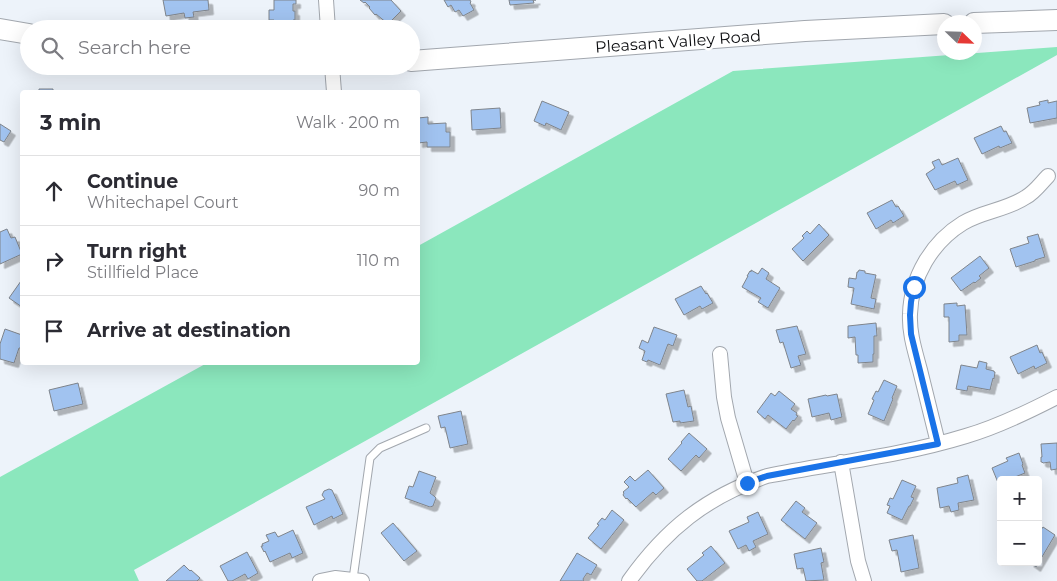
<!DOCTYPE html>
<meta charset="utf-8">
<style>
body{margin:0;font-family:Montserrat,sans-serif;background:#f2f2f3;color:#2b2b33}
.controls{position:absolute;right:15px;bottom:15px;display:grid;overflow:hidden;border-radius:5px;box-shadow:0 5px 20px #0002}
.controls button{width:45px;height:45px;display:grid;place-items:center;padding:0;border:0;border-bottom:1px solid #e1e1e2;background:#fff;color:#2b2b33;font:25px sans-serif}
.compass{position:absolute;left:937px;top:15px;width:45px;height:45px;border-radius:50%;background:#fff;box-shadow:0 5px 20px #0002;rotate:113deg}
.stop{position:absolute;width:15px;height:15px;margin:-11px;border:4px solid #1a73e8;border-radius:50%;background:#fff}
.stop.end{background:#1a73e8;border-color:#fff;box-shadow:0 1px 5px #0008}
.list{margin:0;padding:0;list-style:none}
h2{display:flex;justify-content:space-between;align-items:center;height:65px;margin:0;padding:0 20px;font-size:21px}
h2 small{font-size:16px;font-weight:400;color:#7c7c81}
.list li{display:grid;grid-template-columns:32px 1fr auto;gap:15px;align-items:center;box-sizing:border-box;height:70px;padding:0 20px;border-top:1px solid #e1e1e2}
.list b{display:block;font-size:19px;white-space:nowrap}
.list p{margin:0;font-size:16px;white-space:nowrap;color:#7c7c81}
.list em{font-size:16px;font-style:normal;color:#7c7c81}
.icon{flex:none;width:28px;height:28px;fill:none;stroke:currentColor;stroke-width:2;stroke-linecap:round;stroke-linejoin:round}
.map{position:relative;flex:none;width:1057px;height:581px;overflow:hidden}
.search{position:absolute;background:#fff;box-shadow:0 5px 20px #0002;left:20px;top:20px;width:400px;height:55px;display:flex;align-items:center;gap:12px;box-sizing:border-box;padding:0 18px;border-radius:28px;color:#7c7c81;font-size:19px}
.panel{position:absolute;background:#fff;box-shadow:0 5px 20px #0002;left:20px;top:90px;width:400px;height:275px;border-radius:5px}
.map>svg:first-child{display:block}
.green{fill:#8be7bd}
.building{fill:#a1c3f0;stroke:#7f848b;filter:url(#shadow)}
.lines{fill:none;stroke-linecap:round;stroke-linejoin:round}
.lane-casing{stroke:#a2a7ae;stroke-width:9}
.street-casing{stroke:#a2a7ae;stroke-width:16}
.secondary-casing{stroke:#a2a7ae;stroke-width:22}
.lane{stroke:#fff;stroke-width:7}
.street{stroke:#fff;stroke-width:14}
.secondary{stroke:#fff;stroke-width:20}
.route{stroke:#1a73e8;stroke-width:6}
.labels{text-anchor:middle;stroke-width:5;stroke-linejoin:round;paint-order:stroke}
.street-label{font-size:16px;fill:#0b0c0f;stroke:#fff}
</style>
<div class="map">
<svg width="1057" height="581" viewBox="0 0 1057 581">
<defs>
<filter id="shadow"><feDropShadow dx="4.5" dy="4.5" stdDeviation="0" flood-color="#0004"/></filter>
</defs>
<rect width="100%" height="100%" fill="#edf3fa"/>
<path class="green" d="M1057,47V55L134,570L139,581H0V477L207,363L418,362V246L733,71Z"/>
<path class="building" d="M163,0H208L209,10L193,12L194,17L185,18L184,13L166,16Z
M274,0H296V4H293V11H295V20H293V28H274V20H269V10H274Z
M360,0H391L401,11L388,24L376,14L375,15L369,8L370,7L365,2L364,3Z
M444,0H470L471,2L470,3L474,10L463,16L459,10L455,12L451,5L448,7Z
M509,0H536H533L534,3L510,5Z
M39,89H53V92H39Z
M1048,100V103L1057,101V118L1030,123L1027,108L1040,105L1039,102Z
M542,101L569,112L561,130L546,123L545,126L534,121Z
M500,108L501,128L472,130L471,110Z
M428,117V124L446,123V132H450V147H427V142L418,143V118Z
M0,124L11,131L4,142L0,140Z
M1001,126L1004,132L1006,131L1012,143L1000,148L999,146L982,154L974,138Z
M958,158L968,180L957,185L955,181L935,190L926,174L935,168L932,162L939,159L942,165Z
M892,200L896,207L898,206L904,216L893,223L891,220L876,229L867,213Z
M819,224L829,235L803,261L792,249L804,238L802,236L807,231L810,234Z
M7,229L11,238L15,237L22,254L0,264V232Z
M1038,234L1045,257L1035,260V261L1016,267L1010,249L1029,243L1027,237Z
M980,256L989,268L979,276L981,278L975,283L974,282L961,291L951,278Z
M762,268L769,273L766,279L780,288L768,308L758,302L761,298L742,287L748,276H747L750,271L751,272V270L758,274Z
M859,270L865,271V273L876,275L871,298L876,299L874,309L851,304L854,288L848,287L849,278L856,279L857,272H858Z
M21,281L22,282V307L9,298Z
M701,286L706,294L707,293L713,303L702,309L700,306L684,315L675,299Z
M957,303V306L965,305L967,335H959V341L949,342V317H944V304Z
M876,323L877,336H874V354H873V362L858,363V355H856L855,337L848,338V326Z
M797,326L806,354L798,356L801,365L791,368L783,342L780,343L776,330Z
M654,327L677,335L673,346L668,344L660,365L648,360L647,362L642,360L645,351L639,348L642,340L648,343Z
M5,329L22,335V343L21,348H19L14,363L0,359V344Z
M1037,345L1040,353L1042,352L1047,363L1035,369L1034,366L1018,374L1010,357Z
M979,361L987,363L986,369L994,371V372H995L994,379L993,378L990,390L968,386L967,391L956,389L961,365L977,368Z
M884,380L897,386L892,398L893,399L884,421L868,414L874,400L872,399L876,391L878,392Z
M78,383L83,404L54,411L49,390Z
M684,390L688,407L691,406L694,421L680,423V421L673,422L666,394Z
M779,391L795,404L791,409L797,413L796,415L798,416L794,421L793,420L786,429L768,415L765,419L757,412L771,393L775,396Z
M837,394L842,417L831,420L829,413L812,417L808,399L826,395L827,396Z
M461,411L468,444L450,448L445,427L441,428L438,416Z
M689,433L707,449L699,458L696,455L681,471L668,459L682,443L681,442Z
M1057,443V469L1051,470L1050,462L1043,463L1042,462H1041V457H1042L1041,444Z
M1019,453L1023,464L1022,465L1025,473L1015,477V478L1011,480H1001V484L999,485L992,468L1008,461L1006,458Z
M648,470L664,488L656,495L653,492L636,507L627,498L626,499L623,495L624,493L623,492L629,487L624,482L630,476L635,481Z
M419,471L436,477L430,493L434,496L436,498L433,506L430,507L405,498L409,486L413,487Z
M968,475L974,500L958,503L959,510L951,512L949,506L940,508L937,488L958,483L957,478Z
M902,480L916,486L911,497L914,498L910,506H909L902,520L887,513L890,506L887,505L890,498L893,499Z
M329,489L332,490L343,514L333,519L332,516L314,525L306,507L325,499L322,495L324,491Z
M796,501L805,508L802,512L817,523L805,539L781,520Z
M612,510L624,520L601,549L588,538L599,525L597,524L602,518L605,520Z
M758,512L768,534L753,541L756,547L749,551L746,545L738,549L729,531L749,522L747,517Z
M393,523L417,551L404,561L381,533Z
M1043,527L1055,535L1036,567L1029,562H1038V534Z
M293,530L303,553L292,558L290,553L270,562L265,551L264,552L261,546H263L262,544L269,541L266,535L275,532L278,537Z
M913,535L919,568L901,572L897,550L892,551L889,540Z
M711,546L725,563L702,581H697L687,569L704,555L702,553Z
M821,548L824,562L821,563L824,580L806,581L803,568L797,569L794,554Z
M247,552L258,573L248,579L245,574L232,581H228L220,566Z
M577,553L597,565L591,575L587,573L583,579L584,581H560Z
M184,565L190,571L191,570L200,578L197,581H166Z"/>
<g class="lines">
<g class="lane-casing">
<path id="lane" d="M353,579L370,458L380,448L426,428"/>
</g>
<g class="street-casing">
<path id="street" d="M326,0L328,29
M332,66L334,92
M720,354L724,397L728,418L747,483
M938,443C932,419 926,394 920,370C915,351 909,333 910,314C911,277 932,242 963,223C983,211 1007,210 1026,197C1035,192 1041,183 1048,176
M841,462L858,561L864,581
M320,581L335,578L362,581
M629,581C666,529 706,497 767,476C833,463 901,456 966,436C997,427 1028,412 1057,397"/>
</g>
<g class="secondary-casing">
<path id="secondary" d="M974,23L1057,20
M0,29L29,34
M411,61L805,31L944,24"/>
</g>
<use href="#lane" class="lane"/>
<use href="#street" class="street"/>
<use href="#secondary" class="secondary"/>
</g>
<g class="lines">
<path class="route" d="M747,483L767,476L938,444L911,334L910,315L911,302L914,287"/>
</g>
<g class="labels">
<g class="street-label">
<text transform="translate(678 41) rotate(-4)" y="6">Pleasant Valley Road</text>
</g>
</g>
</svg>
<div class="controls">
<button>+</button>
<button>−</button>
</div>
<svg class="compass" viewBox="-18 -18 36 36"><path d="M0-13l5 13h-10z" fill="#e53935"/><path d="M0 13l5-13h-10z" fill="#7c7c81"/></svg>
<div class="stop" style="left:914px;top:287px"></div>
<div class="stop end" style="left:747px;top:483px"></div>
<div class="search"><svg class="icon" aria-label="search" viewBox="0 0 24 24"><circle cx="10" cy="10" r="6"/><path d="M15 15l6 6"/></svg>Search here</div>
<section class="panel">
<h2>3 min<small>Walk · 200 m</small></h2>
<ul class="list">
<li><svg class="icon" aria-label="ahead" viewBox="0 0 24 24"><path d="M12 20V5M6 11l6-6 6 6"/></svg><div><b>Continue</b><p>Whitechapel Court</p></div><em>90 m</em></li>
<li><svg class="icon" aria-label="right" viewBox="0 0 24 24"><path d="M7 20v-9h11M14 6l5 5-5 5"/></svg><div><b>Turn right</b><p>Stillfield Place</p></div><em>110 m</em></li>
<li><svg class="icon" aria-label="arrive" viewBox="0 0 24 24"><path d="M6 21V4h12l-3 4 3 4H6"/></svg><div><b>Arrive at destination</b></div></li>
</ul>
</section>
</div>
